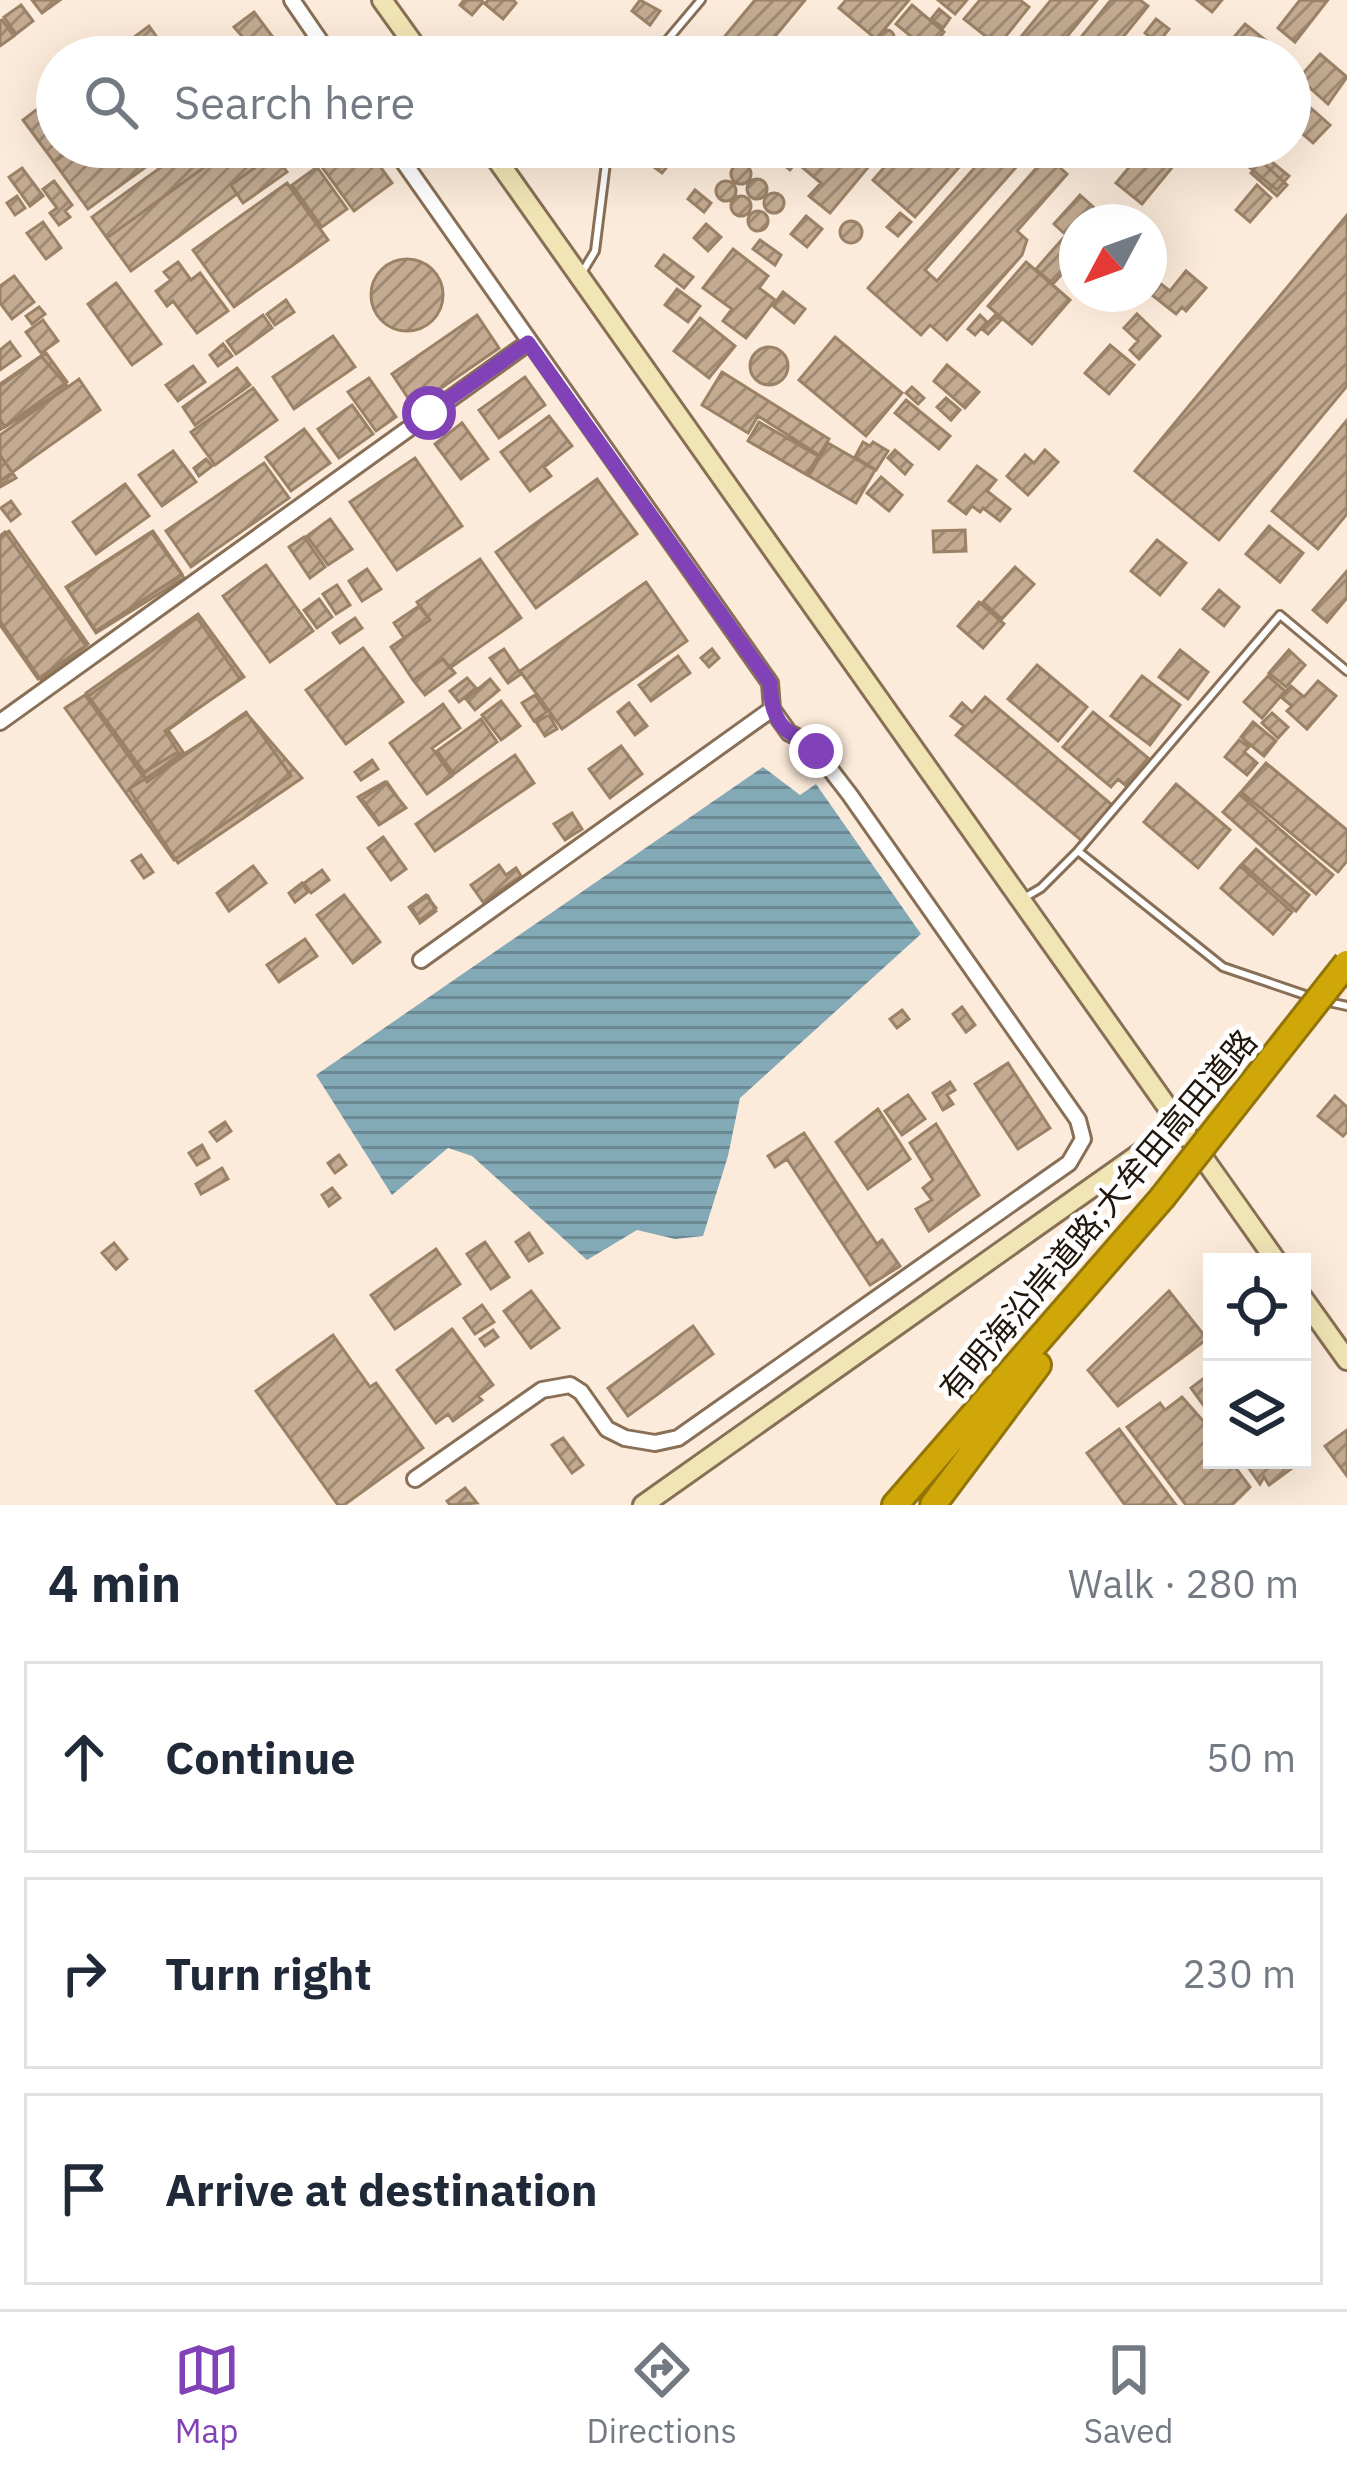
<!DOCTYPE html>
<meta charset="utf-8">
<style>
body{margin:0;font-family:"IBM Plex Sans","Noto Sans JP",sans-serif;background:#f2f2f3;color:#1f2937}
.controls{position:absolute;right:36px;bottom:36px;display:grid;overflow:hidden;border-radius:0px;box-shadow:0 12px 48px #0002}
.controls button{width:108px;height:108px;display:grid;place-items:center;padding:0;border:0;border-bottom:3px solid #e0e1e3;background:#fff;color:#1f2937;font:60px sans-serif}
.compass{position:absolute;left:1059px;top:204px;width:108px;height:108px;border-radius:50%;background:#fff;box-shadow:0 12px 48px #0002;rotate:229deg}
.stop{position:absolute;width:36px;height:36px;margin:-27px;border:9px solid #8142b7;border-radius:50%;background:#fff}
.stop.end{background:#8142b7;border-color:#fff;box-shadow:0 3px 12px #0008}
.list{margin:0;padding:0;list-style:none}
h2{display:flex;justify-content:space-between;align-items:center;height:156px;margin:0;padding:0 48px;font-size:51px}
h2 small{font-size:39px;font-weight:400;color:#747a83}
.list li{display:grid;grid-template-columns:78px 1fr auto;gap:36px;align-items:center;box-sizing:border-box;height:192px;margin:0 24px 24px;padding:0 24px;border:3px solid #e0e1e3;border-radius:0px}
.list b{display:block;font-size:45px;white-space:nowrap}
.list em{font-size:39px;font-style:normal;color:#747a83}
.icon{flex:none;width:66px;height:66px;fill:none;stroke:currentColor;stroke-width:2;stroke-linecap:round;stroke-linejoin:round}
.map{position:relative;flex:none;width:1347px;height:1505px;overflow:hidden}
.search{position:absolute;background:#fff;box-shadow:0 12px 48px #0002;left:36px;right:36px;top:36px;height:132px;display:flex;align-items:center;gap:30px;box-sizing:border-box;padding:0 42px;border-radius:66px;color:#747a83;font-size:45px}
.sheet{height:804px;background:#fff}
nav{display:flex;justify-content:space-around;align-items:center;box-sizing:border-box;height:168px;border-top:3px solid #e0e1e3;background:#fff;font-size:33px;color:#747a83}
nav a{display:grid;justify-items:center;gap:6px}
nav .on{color:#8142b7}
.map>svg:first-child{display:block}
.water{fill:url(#water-rules)}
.building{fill:url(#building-hatch);stroke:#9b8267;stroke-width:3}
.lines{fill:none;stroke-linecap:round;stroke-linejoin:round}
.lane-casing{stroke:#886f55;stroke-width:12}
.street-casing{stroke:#886f55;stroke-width:20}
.secondary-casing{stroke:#886f55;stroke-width:24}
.highway-casing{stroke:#927409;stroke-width:30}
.lane{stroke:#fff;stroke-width:6}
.street{stroke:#fff;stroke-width:14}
.secondary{stroke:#f1e5b5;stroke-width:18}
.highway{stroke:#cfa708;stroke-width:24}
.highway-bridge-casing{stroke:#927409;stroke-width:30;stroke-linecap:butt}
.highway-bridge{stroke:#cfa708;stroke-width:24}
.route{stroke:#8142b7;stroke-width:15}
.labels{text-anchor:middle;stroke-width:10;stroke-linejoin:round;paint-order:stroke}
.street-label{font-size:33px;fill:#20160c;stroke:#fff}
</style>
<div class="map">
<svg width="1347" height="1505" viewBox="0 0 1347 1505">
<defs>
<pattern id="water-rules" width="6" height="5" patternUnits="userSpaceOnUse" patternTransform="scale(3)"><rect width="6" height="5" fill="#83a9b7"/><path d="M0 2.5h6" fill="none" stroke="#6b8993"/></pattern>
<pattern id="building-hatch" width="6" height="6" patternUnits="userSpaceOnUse" patternTransform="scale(3)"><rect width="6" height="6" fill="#c3aa90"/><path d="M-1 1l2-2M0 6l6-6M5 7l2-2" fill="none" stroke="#9e8974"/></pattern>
</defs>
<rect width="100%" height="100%" fill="#fcebda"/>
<path class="water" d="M763,767L800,795L816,784L921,934L740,1098L728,1156L703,1236L675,1239L637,1230L587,1260L472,1156L448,1148L392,1195L316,1075Z"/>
<path class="building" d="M32,0H60L42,13Z
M464,0H481L483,2L472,15L460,5Z
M488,0H513L516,3L503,19L485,4Z
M640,0L660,11L650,25L632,11Z
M755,0H805L758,57H725L715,48Z
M846,0H909L876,39L839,8Z
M938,0H967L955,14Z
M980,0H1020L1029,7L998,46L964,19Z
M1051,0H1097L1050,57H1011L1007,54Z
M1111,0H1140L1148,6L1107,57H1065Z
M1197,0H1222L1212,12Z
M1300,0L1327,1L1295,42L1278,28Z
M21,5L33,21L16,34L4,17Z
M912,5L944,32L929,51L896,24Z
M939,9L950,18L943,28L931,19Z
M254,12L278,44L260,57L234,27Z
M1156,19L1169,29L1158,43L1145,33Z
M2,20L14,36L0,46V21Z
M1245,24L1274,47L1266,57H1257L1234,37Z
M149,26L171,57H107Z
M880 37a7 7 0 1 1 14 0a7 7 0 1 1-14 0Z
M288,39L301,57H264Z
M845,40L858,51L853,57H845L837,50Z
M188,44L197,57H176L174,54Z
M599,46L607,48L612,57H587Z
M1320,54L1347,77L1328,104L1299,78Z
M57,94V147H75L54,162L23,120Z
M1304,102L1330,125L1313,143L1290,123Z
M537 155a8 8 0 1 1 16 0a8 8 0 1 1-16 0Z
M75,147H160L165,153L88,209L54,162Z
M189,147H232L107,238L92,217Z
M232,147H283L231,185L237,194L131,271L107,238Z
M349,147H366L392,183L354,211L322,167Z
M644,147H683L662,173L643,159Z
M710,147H731L736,151L723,166L706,152Z
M752,147H780L768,160Z
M780,147H835L844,155L851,147H885L830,213L809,196L821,183L796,162L790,170L772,156Z
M902,147H977L915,217L873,180Z
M993,147L1033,148L925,270L937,281L1047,156L1067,174L1017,231L1027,240L1022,255L947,340L930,325L921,335L868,288Z
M1146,147H1189L1142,204L1116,183Z
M1261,153L1289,176L1277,190L1249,167Z
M274,154L287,172L243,203L231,185Z
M1261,161L1287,185L1277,196L1251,173Z
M731 174a10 10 0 1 1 20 0a10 10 0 1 1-20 0Z
M317,167L347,209L322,227L292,185Z
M22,168L43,196L30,206L9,177Z
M747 189a10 10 0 1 1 20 0a10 10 0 1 1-20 0Z
M54,181L72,205L65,211L70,217L59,225L50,213L57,208L43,189Z
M716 191a10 10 0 1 1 20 0a10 10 0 1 1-20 0Z
M287,183L328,240L234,307L193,250Z
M1257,185L1271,198L1250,222L1236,210Z
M695,190L711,203L704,212L688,199Z
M764 203a10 10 0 1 1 20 0a10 10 0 1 1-20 0Z
M1080,195L1110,222H1077V257L1053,284L1036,269L1066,235L1054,224Z
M731 206a10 10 0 1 1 20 0a10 10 0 1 1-20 0Z
M17,196L25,208L15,215L7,203Z
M748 221a10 10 0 1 1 20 0a10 10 0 1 1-20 0Z
M900,213L911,222L898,236L887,227Z
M1347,215V386L1219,540L1135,471Z
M806,216L822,229L807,247L791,234Z
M840 232a11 11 0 1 1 22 0a11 11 0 1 1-22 0Z
M43,222L61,248L46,259L27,233Z
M706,224L721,237L708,251L694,238Z
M760,240L781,255L775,265L753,249Z
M733,249L768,276L759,288L775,300L746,338L723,321L732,309L703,288Z
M664,255L693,277L684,288L656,266Z
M371 295a36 36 0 1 1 72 0a36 36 0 1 1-72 0Z
M178,262L191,280L200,273L228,311L197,333L173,301L167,306L156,291L171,280L164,272Z
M1026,262L1070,300L1032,344L988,306Z
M1071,266L1077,272L1074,284L1063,274Z
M1186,271L1206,288L1186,311L1182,307L1176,314L1152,295L1161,284L1170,291Z
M14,276L34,302L12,319L0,303V286Z
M116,283L161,344L132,365L88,304Z
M677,289L700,306L688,322L665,305Z
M783,292L805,309L794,323L773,306Z
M286,300L294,312L275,325L267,314Z
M39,307L45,314L32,324L26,316Z
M1137,314L1160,336L1139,359L1130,350L1138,341L1124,328Z
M263,315L272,328L236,354L227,341Z
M477,315L499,348L414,407L392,374Z
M980,315L987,322L975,335L968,329Z
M995,315L1001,320L988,334L982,329Z
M700,318L735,346L709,378L674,351Z
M43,320L58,341L41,353L26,332Z
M333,336L355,367L294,409L273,377Z
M835,337L902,393L866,436L799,380Z
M10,342L20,356L0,370V350Z
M223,344L232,356L218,366L210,355Z
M1110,345L1134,365L1109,394L1085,373Z
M750 366a19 19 0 1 1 38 0a19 19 0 1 1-38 0Z
M46,353L67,382L0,430V386Z
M41,356L68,387L5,427L0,419V384Z
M947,365L979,392L965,408L934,381Z
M193,366L205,382L178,401L166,385Z
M237,368L250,385L195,425L183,407Z
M722,372L829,439L819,455L758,416L748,433L702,405Z
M525,377L545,405L499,438L479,410Z
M369,378L396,417L376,431L348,392Z
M79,379L100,410L0,481V435Z
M912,387L924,398L918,404L906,393Z
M253,388L277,420L215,465L191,432Z
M946,398L960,410L951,420L937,407Z
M906,400L950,436L939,449L895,413Z
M352,405L373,434L339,458L318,429Z
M549,416L572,446L544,467L551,476L530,491L501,452Z
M1347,420V514L1318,549L1272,511Z
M759,422L818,456L807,475L748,441Z
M462,423L488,459L461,479L435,444Z
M304,429L330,463L291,491L266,457Z
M863,442L870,446L873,442L888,451L876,470L855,457Z
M828,443L875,470L856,503L809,476Z
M895,450L912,465L905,474L888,458Z
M1045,450L1058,462L1028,495L1007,476L1025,455L1034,463Z
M173,451L196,482L162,506L139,475Z
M0,455L16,478L0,487Z
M415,458L462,526L397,570L350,502Z
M206,459L212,466L199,476L194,468Z
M264,463L289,498L191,567L166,531Z
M977,466L996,480L987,491L1010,509L1000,521L983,508L980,512L972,506L966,514L949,501Z
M881,477L902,495L889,511L867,493Z
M597,479L637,534L536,608L496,552Z
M125,484L149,516L96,554L73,522Z
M11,501L20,514L11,521L1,508Z
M330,519L352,549L328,565L307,536Z
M1269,526L1303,553L1280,582L1246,554Z
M965,530L966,551L934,552L933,531Z
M9,531L88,644L38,679L0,625V537Z
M153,531L182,574L96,631L67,588Z
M5,532L86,646L41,680L0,621V536Z
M151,532L184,578L96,633L66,587Z
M304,537L325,567L310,578L289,547Z
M1157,540L1186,563L1160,595L1131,571Z
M480,559L521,618L450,668L443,659L413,680L391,647L430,620L417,602Z
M266,565L313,631L270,662L223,596Z
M1015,567L1034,584L1002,619L983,602Z
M367,569L381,589L362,601L349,581Z
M1347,571V598L1327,622L1313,610Z
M646,582L687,641L562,729L520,671Z
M337,585L350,605L336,614L323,594Z
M1219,590L1239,607L1224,626L1203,609Z
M319,599L332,617L317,628L304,610Z
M979,602L1004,624L983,648L958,626Z
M419,606L430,620L404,638L394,623Z
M198,614L244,677L165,731L178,752L144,772L86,693Z
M197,618L240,679L168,730L183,752L146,779L87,697Z
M355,618L362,628L340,643L333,633Z
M363,648L403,702L346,744L306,690Z
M504,649L521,674L508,683L490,658Z
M712,649L719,658L709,667L701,658Z
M1180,650L1208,672L1188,699L1159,677Z
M1289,650L1305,665L1286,687L1269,673Z
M678,656L690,673L651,701L639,685Z
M443,659L455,673L425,695L413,680Z
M1037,665L1087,707L1058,741L1008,699Z
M1142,676L1180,705L1150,745L1111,716Z
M1268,676L1285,691L1262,718L1244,702Z
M467,678L476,688L459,702L450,691Z
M490,679L499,690L475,710L466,699Z
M1318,681L1336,696L1307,729L1287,711L1292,706L1281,697L1291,686L1304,697Z
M85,695L147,782L246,712L291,776L174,860L65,708Z
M535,695L547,712L534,721L522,703Z
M985,697L1112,805L1082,841L956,735L964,726L951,716L962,703L972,712Z
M501,701L520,726L501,740L482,715Z
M629,703L647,726L635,735L618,712Z
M443,704L460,728L432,748L452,776L427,794L390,743Z
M1093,712L1148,758L1125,785L1118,779L1111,787L1063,747Z
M1272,713L1288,727L1278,738L1262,723Z
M247,714L302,778L178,863L129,789Z
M549,715L557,729L545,736L536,722Z
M481,719L497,742L454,774L437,751Z
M1253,722L1276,741L1264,756L1241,737Z
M1239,740L1249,747L1244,752L1257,763L1247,775L1225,757Z
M621,746L642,774L610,798L589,769Z
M515,755L534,783L435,851L416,824Z
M372,760L378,769L361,780L355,772Z
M1266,763L1347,830V861L1338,872L1241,792Z
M385,782L406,808L379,825L358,797Z
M387,782L405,808L380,824L362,799Z
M1176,784L1230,830L1198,868L1144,822Z
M1239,794L1333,875L1316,894L1223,812Z
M572,813L582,829L565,840L554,824Z
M383,837L406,869L391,880L368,848Z
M1256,849L1309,895L1296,911L1242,864Z
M141,855L153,872L144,878L132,861Z
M499,865L506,875L516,868L521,876L483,902L471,885Z
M253,866L266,883L229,911L217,893Z
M1240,866L1292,912L1273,934L1221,888Z
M322,870L329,880L311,893L304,883Z
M302,883L308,892L295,902L289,893Z
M344,895L380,942L353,963L317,915Z
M426,895L436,908L419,921L409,907Z
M428,896L436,911L420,923L412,907Z
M305,939L317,956L279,982L267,965Z
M962,1007L975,1025L966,1032L953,1014Z
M902,1010L909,1019L897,1028L890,1019Z
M1008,1063L1050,1128L1018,1149L975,1084Z
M950,1082L955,1090L947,1095L953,1104L943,1110L933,1093Z
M908,1095L925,1119L902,1135L885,1111Z
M1335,1096L1347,1107V1132L1343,1136L1318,1116Z
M878,1109L910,1159L868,1189L836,1142Z
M225,1122L231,1131L217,1141L210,1132Z
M936,1124L979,1195L929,1231L916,1209L932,1200L923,1188L933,1180L910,1143Z
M804,1133L877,1244L882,1240L900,1266L870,1285L787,1159L775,1167L768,1156Z
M202,1145L209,1158L197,1165L189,1153Z
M339,1155L346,1165L335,1173L328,1163Z
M222,1168L228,1179L201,1194L196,1184Z
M332,1188L340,1198L329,1206L322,1195Z
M529,1233L542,1253L529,1261L516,1242Z
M485,1242L509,1277L491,1289L467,1254Z
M114,1243L127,1259L116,1269L102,1253Z
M436,1249L460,1284L395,1329L371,1295Z
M531,1291L559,1328L531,1348L504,1311Z
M1169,1291L1207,1339L1118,1406L1088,1370Z
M482,1305L494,1322L475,1334L464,1318Z
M693,1326L713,1354L628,1416L608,1388Z
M452,1329L493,1385L478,1396L482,1400L453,1421L448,1414L436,1423L397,1370Z
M493,1330L498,1337L485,1346L480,1339Z
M333,1335L370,1387L376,1383L423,1448L344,1505H338L256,1391Z
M1212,1372V1417L1191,1388Z
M1182,1397L1212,1431V1460H1230L1250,1487L1232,1505H1186L1127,1427L1160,1403L1165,1410Z
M1119,1429L1176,1505H1125L1087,1453Z
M1347,1430V1476L1325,1446Z
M563,1438L583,1465L572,1473L552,1445Z
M1243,1460H1291L1295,1466L1269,1485L1264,1477L1260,1484Z
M465,1488L477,1503L450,1505L447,1501Z"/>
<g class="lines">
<g class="lane-casing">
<path id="lane" d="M653,57L701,0
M583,271L595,251L608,147
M1078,851L1223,967L1311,997
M1024,898L1041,888L1078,851L1280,615L1347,671
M1324,1001L1347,1006"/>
</g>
<g class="street-casing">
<path id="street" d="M292,0L331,57
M393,147L770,683L772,709L789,733L810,743L850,795L1078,1120L1083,1139L1069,1163L678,1438L655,1443L625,1438L607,1429L581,1392L570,1385L542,1390L415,1479
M0,722L528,343
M421,960L772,709"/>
</g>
<g class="secondary-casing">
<path id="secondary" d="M382,0L423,57
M488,147L1277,1262
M1302,1297L1347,1360
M643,1505L1180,1125"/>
</g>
<g class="highway-casing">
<path id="highway" d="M895,1505L1162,1198
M933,1505L1038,1365"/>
</g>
<use href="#lane" class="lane"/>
<use href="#street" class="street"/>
<use href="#secondary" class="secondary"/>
<use href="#highway" class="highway"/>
<g class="highway-bridge-casing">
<path id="highway-bridge" d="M1162,1198L1347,963"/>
</g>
<use href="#highway-bridge" class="highway-bridge"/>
</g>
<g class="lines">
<path class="route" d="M429,413L528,343L770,683C771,702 773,720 789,732C800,740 807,740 816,751"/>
</g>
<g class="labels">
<g class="street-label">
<text transform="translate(1098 1215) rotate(-50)" y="12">有明海沿岸道路;大牟田高田道路</text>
</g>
</g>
</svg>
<div class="controls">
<button><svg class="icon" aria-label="locate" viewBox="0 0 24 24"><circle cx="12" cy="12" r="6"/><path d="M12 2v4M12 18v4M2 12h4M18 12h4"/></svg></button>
<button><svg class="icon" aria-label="layers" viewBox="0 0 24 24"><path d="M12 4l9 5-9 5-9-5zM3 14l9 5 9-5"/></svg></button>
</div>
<svg class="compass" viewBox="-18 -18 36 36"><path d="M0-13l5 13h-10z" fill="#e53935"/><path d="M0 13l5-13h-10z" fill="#747a83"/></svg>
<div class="stop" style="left:429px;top:413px"></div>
<div class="stop end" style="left:816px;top:751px"></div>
<div class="search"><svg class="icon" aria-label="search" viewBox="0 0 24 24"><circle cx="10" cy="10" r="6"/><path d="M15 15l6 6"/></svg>Search here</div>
</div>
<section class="sheet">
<h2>4 min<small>Walk · 280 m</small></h2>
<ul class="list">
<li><svg class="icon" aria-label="ahead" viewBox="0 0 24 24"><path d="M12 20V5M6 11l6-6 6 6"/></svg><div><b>Continue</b></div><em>50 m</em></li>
<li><svg class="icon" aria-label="right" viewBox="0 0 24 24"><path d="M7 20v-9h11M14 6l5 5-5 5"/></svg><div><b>Turn right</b></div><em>230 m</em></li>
<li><svg class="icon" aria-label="arrive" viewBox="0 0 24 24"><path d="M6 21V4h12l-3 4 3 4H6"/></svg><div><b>Arrive at destination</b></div></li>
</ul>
</section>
<nav>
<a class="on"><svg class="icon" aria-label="map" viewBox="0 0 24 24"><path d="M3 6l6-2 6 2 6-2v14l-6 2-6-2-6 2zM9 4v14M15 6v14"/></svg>Map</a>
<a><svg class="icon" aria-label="directions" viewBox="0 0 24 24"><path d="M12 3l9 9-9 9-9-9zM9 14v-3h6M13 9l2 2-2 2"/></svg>Directions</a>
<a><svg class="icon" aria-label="saved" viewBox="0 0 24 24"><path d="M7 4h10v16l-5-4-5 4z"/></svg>Saved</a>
</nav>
